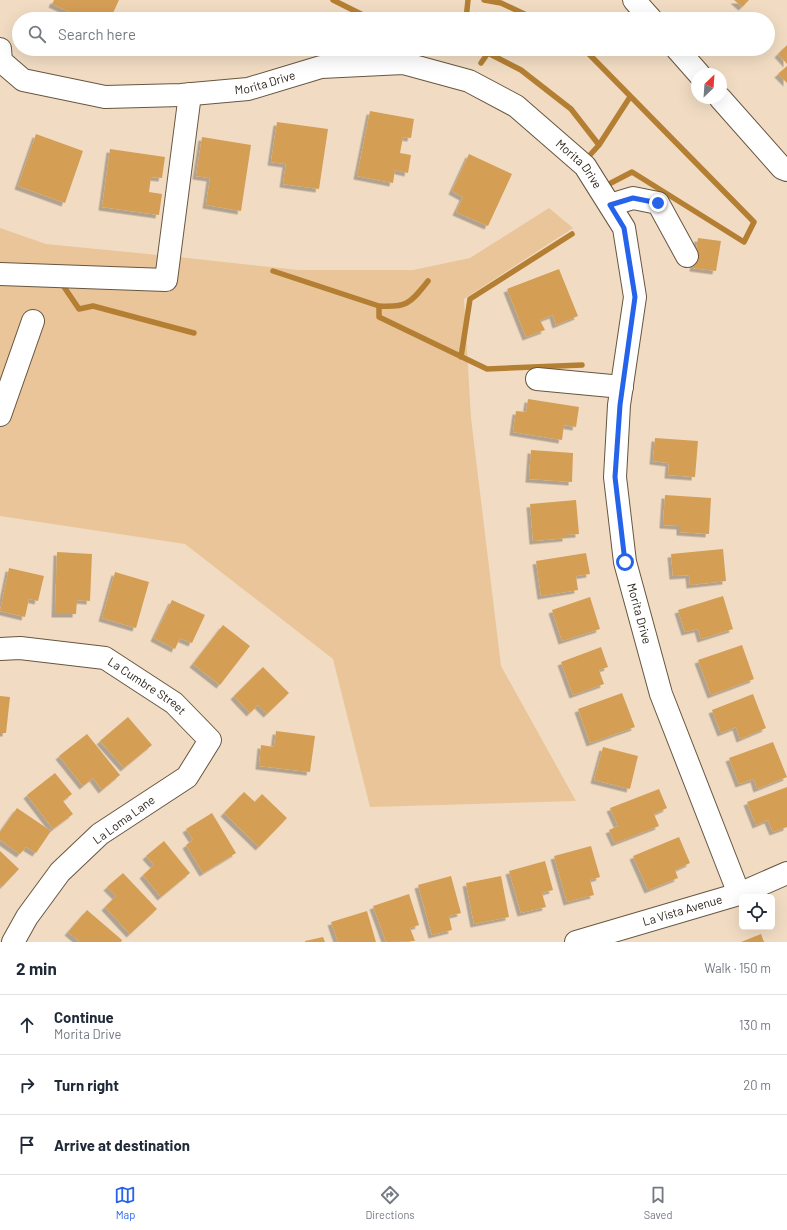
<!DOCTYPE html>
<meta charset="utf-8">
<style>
body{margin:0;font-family:Barlow,sans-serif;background:#f6f6f7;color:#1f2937}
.controls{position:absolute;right:12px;bottom:12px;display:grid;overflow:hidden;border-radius:6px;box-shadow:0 4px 16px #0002}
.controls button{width:36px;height:36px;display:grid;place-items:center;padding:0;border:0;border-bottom:1px solid #e0e1e3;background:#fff;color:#1f2937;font:20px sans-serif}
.compass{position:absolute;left:691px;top:68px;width:36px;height:36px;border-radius:50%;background:#fff;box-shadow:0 4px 16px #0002;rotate:25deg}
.stop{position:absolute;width:12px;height:12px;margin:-9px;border:3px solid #2563eb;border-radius:50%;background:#fff}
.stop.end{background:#2563eb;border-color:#fff;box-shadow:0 1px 4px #0008}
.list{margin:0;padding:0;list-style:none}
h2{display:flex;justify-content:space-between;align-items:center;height:52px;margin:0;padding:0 16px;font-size:17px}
h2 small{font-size:13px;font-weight:400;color:#747a83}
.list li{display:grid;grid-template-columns:26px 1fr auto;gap:12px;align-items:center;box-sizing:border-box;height:60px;padding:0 16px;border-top:1px solid #e0e1e3}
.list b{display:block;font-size:15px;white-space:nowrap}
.list p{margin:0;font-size:13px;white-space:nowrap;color:#747a83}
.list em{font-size:13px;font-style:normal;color:#747a83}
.icon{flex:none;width:22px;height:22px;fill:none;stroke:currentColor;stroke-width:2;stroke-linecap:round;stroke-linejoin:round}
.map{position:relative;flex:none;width:787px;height:942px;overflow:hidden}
.search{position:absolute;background:#fff;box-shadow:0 4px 16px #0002;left:12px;right:12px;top:12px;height:44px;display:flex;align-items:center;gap:10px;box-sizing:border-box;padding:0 14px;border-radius:22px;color:#747a83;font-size:15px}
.sheet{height:232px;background:#fff}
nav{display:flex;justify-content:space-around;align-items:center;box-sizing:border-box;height:56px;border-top:1px solid #e0e1e3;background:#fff;font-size:11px;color:#747a83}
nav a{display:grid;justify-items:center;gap:2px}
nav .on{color:#2563eb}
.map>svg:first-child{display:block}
.green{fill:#e9c599}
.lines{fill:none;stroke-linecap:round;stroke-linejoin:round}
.stream{stroke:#b47f33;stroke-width:5.5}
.building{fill:#d59e54;filter:url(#shadow)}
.minor-casing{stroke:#685640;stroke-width:24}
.minor{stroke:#fff;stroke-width:22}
.route{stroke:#2563eb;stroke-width:5}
.labels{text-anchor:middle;stroke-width:3;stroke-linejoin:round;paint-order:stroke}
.street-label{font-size:12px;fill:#251d14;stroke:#fff}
</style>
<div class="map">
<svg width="787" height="942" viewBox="0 0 787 942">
<defs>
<filter id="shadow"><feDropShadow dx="-3.5" dy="3.5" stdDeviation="0" flood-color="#0004"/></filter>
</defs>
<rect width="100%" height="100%" fill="#f1dcc3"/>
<path class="green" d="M549,208L573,228L464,299L471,418L501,666L576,801L370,807L333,659L185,544L0,516V228L46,244L178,257L298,270H413L470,258Z"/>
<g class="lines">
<path class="stream" d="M333,0L367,17L380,19
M484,0L501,3L535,19
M466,19L468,0
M584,49L754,222L744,242L632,172L609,184
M488,53L521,70L571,109L599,145
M481,63L488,53L484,49
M590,155L599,145L630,97
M273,271L379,306V317L487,369L582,365
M60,281L79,309L93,306L194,333
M379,306C408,308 411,302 428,281
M461,357L470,299L572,234"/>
</g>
<path class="building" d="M54,0H119L113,13L121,16L120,19H85L52,4Z
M734,0H749L742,7Z
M787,45V64L778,54Z
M787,66V83L778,74Z
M370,111L414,119L411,138L403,137L400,153L411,155L408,173L395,170L393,183L357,176Z
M277,122L328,129L319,189L283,184L286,164L271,162Z
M36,134L83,151L65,203L18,186Z
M202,137L251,145L241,211L206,205L210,178L196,176Z
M110,149L165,157L162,178L151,177L149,192L162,194L159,215L102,207Z
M469,154L512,174L488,226L456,212L463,197L452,191Z
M698,238L721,241L716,271L693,268Z
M559,269L578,316L556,325L553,315L540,320L545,330L526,337L507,289Z
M528,399L579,407L576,427L564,425L562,440L513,432L516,411L526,412Z
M655,438L698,441L695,477L668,475L669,463L653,461Z
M531,450L573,453L572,482L529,479Z
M665,495L711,498L709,534L680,532V526L663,525Z
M576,500L579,534L566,535V538L533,541L530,504Z
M723,549L726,581L690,585L689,575L673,576L671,554Z
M57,552L92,554L90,601L77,600L76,614H55Z
M586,553L590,574L576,576L578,590L541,596L536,561Z
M9,568L44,576L38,601L29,599L25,617L0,611Z
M115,572L149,582L136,628L102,618Z
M723,596L733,629L701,639L698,629L685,632L678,610Z
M590,597L600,629L562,641L552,610Z
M172,600L205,615L192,643L180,638L175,649L154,638Z
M223,625L250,646L220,685L193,664Z
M742,645L754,679L711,695L698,660Z
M601,647L608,667L599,670L604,684L573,695L561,662Z
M263,667L289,693L267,714L258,705L250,713L234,696Z
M622,693L635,727L590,743L578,709Z
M753,694L766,728L740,739L736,727L721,733L712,710Z
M0,696L10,697L6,733H0Z
M128,717L152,745L124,768L100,741Z
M276,731L315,736L310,772L259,766L261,745L274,747Z
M87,734L120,775L102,790L93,778L83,786L59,756Z
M773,742L787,777L757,789L754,779L739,784L729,758Z
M603,747L638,756L630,789L594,780Z
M55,773L72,794L63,801L73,814L53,829L27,795Z
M787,787V827L773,832L768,820L756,825L747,802Z
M659,789L667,808L654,814L659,826L615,843L609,830L618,826L610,808Z
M244,792L255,802L262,794L287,818L259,847L224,813Z
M17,808L51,831L36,853L26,847L20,854L0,840V832Z
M212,813L236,853L203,873L186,845L193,840L186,829Z
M679,837L690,863L675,870L678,878L648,890L633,856Z
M164,841L190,873L161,897L143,875L154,865L146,856Z
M591,846L600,877L590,880L594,895L567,902L554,856Z
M0,851L19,869L2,887L0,885Z
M545,861L553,890L542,893L546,907L521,913L509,871Z
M123,873L157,909L130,934L105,907L116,896L107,887Z
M451,876L461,913L449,916L452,930L432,935L418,885Z
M501,876L509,917L474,924L466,883Z
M409,894L419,925L410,928L415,941L386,942L373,906Z
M87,910L122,940L121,942H78L79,941L68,932Z
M367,911L376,942H338L331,922Z
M761,934L764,942H741Z
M323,937L325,942H305V941Z"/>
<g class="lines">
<g class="minor-casing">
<g id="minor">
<path d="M634,0L651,19"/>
<path id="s1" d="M0,49L1,61L23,80L105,97L181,95L248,89L321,67L403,63L469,81L516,106L585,166L624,228L635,297L619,405L615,477L625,562L661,694L739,894"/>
<path d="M677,49L699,74"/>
<path d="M720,98L782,168L787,170"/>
<path d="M610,205L633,198L658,203L687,256"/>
<path d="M0,274L166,280L190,94"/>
<path d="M537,379L622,387"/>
<path d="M0,415L33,321"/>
<path id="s2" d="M0,649L20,648L105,658L174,703L210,740L187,777L100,834L60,872L27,917L13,942"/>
<path id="s3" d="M576,942L739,894L787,873"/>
</g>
</g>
<use href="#minor" class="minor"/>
</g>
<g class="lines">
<path class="route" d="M625,562L615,477L620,405L635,297L624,228L610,205L633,198L658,203"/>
</g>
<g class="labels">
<g class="street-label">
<text dy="4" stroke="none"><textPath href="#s1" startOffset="286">Morita Drive</textPath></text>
<text dy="4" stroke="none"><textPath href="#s1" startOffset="634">Morita Drive</textPath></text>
<text dy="4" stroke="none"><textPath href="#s1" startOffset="1103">Morita Drive</textPath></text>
<text dy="4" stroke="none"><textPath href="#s2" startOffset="156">La Cumbre Street</textPath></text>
<text transform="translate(124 820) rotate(-36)" y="4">La Loma Lane</text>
<text dy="4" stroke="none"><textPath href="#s3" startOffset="111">La Vista Avenue</textPath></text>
</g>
</g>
</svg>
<div class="controls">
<button><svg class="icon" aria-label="locate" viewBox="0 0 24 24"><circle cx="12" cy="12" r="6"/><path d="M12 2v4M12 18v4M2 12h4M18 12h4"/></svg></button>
</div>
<svg class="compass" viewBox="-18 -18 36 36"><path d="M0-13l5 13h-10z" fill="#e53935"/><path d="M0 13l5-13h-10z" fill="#747a83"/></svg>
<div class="stop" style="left:625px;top:562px"></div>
<div class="stop end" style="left:658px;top:203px"></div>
<div class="search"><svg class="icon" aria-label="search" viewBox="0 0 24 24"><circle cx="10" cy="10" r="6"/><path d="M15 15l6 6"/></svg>Search here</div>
</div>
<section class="sheet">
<h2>2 min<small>Walk · 150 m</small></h2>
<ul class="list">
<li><svg class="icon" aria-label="ahead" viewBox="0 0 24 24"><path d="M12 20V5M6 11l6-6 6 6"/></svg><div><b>Continue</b><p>Morita Drive</p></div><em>130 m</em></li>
<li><svg class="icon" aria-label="right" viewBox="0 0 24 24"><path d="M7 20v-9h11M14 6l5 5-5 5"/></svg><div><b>Turn right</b></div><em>20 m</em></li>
<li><svg class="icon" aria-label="arrive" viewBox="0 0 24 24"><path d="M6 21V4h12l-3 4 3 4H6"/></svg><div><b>Arrive at destination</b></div></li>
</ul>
</section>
<nav>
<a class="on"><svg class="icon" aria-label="map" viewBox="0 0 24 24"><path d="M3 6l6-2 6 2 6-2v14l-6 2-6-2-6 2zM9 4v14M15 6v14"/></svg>Map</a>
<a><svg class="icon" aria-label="directions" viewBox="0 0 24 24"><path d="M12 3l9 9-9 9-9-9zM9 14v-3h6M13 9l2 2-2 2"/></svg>Directions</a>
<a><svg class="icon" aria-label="saved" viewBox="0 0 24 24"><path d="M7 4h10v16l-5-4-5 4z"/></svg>Saved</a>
</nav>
